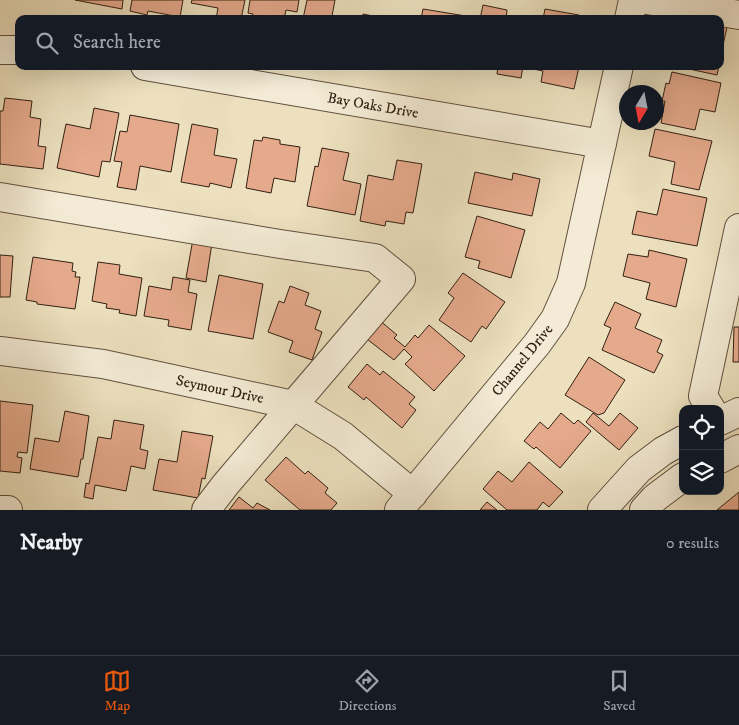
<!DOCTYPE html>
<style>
body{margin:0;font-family:"IM FELL DW Pica",serif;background:#20242c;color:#f1f3f6}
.controls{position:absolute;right:15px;bottom:15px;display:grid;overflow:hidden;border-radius:10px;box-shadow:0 5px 20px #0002}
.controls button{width:45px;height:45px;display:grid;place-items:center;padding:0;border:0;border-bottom:1px solid #363941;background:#171b24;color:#f1f3f6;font:25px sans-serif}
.compass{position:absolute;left:619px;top:85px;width:45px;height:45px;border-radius:50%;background:#171b24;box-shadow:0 5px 20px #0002;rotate:190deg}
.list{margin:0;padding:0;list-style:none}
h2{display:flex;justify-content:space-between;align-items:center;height:65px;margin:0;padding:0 20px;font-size:21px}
h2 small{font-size:16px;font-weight:400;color:#9ea1a6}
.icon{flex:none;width:28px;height:28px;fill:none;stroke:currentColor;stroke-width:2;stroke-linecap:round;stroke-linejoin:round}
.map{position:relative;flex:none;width:739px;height:510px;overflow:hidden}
.search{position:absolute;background:#171b24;box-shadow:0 5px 20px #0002;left:15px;right:15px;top:15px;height:55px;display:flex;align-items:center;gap:12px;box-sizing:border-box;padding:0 18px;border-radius:10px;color:#9ea1a6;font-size:19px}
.sheet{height:145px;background:#171b24}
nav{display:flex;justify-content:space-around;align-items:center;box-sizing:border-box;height:70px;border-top:1px solid #363941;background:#171b24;font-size:14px;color:#9ea1a6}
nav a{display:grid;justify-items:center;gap:2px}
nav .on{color:#ea580c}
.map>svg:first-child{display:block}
.building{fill:#e5aa8c;stroke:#332013}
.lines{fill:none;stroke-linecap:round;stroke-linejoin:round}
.minor-casing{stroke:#61503e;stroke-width:30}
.minor{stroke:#f3ebd5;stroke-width:28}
.labels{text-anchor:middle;stroke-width:4.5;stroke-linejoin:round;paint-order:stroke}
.street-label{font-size:15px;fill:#332013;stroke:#f3ebd5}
</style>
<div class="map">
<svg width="739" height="510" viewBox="0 0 739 510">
<rect width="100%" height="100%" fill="#ece0be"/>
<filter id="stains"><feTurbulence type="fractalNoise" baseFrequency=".004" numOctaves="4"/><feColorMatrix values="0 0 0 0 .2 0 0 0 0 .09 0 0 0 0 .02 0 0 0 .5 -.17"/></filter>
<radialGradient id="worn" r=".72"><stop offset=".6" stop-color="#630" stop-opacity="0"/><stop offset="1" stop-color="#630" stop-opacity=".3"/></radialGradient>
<path class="building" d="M75,0H123L122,9Z
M132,0H183L180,17L148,11L147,15L130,11Z
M192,0H245L241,19H216L218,8L191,3Z
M250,0H299L297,12L286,10L284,19H252L253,14L248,13Z
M307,0H335L332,16L346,19H303Z
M483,5L507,10L506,19H480Z
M423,9L472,17L471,19H421Z
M545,9L579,15L578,19H543Z
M363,14L388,19H362Z
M720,25L727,27L720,59Z
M498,66H523L521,78L497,74Z
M534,66L579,67L574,89L541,82L543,71L533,69Z
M690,66H719L717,75L689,69Z
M672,72L721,83L715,112L700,109L695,130L661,123L665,101H662L666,83L669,84Z
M5,98L32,101L30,117L41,119L38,146L46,147L43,169L0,164V111H3Z
M94,108L119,113L110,162L102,161L99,177L57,168L66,124L90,129Z
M130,115L179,124L171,172L140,166L136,190L117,187L122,162L114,161L120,131L127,132Z
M192,124L218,129L214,155L237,159L231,188L210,183L209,187L181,182Z
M655,129L712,141L699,190L671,184L675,162L649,156Z
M263,137L280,140V144L300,147L295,182L274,178L271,193L246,188L254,140L262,141Z
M322,148L349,153L343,180L361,184L355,215L307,206L315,166L318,167Z
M397,160L422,164L413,213L406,212L404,224L386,221L385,226L360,221L368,175L393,180Z
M475,172L512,180L513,173L540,179L532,216L468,203Z
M663,189L707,198L697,246L632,234L637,211L657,215Z
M477,216L525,230L511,278L478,268L480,261L465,257Z
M193,239L212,243L206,282L186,278Z
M649,250L687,259L676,307L646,299L650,283L623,276L628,254L648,257Z
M0,255L13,256L10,297H0Z
M33,257L73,263L72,271L76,272L75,277H80L75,309L37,304V302L26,300Z
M98,262L120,265L119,274L142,278L136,316L119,313L120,310L106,308L107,304L92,301Z
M463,273L505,302L486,329L482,326L471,342L439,320L454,298L448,293Z
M219,275L263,284L253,339L208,331Z
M173,277L190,280L188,292L197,294L191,330L168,326L169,320L144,316L149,286L171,290Z
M290,286L309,293L305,305L321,311L315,329L322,332L312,360L289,352L293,341L268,332L279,301L284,303Z
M615,302L641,314L635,328L662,340L657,352L663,355L654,373L602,350L611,328L604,325Z
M378,319L397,335L394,338L405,347L415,335L418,338L429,325L465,356L434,391L405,364L412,357L404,349L394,360L363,336Z
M734,327H739V362H733Z
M589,357L625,380L604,413L598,415L565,395Z
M367,364L380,375L383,371L415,397L409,404L416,410L402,428L366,397L364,400L348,387Z
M0,401L33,405L27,453L18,452L17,457L22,458L20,473L0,471Z
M65,411L89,416L83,459H81L78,477L30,469L35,438L59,442Z
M561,413L574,424L578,420L591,431L560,468L536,447L534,449L524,441L540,422L548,429Z
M593,413L609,426L620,413L638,428L619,450L586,422Z
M114,420L144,425L140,449L148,451L145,469L131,466L126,491L95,485L93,499L84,497L86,483L89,484L98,437L111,439Z
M182,431L213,436L205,479L202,478L198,498L153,490L159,459L177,462Z
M286,457L305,474L308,471L328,488L325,493L337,503L331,510H300L265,480Z
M529,462L563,492L549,507L543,502L537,510H507L483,489L498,471L512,482Z
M739,492V510H717Z
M239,497L253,508L257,503L270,510H229Z
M487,502L497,510H480Z"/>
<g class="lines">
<g class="minor-casing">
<path id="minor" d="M647,0L739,15
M629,19L633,0
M0,50H19
M145,66L602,144
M0,197L280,244L375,258L401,279L226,484L206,510
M0,351L103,364L293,405L343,436L413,494
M711,409L703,396L739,228
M720,421L739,412
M720,459L739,449
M0,510H8
M399,510L537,344L555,319L571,283L619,66
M602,510L639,469L663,451L683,440
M644,510L655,498L683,477"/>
</g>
<use href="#minor" class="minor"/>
</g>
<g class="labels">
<g class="street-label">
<text transform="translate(373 105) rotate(10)" y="5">Bay Oaks Drive</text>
<text transform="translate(522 360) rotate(-51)" y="5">Channel Drive</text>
<text transform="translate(220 389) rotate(12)" y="5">Seymour Drive</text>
</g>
</g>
<rect width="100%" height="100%" filter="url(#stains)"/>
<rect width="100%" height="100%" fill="url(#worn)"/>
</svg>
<div class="controls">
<button><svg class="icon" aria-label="locate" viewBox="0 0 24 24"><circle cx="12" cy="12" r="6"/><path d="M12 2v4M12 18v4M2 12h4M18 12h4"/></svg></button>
<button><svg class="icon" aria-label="layers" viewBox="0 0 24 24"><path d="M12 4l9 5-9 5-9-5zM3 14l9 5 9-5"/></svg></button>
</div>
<svg class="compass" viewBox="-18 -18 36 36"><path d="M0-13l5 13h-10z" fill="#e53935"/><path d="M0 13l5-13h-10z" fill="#9ea1a6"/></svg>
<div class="search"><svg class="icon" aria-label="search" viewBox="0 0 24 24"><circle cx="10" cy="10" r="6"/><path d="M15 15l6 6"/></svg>Search here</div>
</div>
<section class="sheet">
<h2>Nearby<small>0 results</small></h2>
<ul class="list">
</ul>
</section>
<nav>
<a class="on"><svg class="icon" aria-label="map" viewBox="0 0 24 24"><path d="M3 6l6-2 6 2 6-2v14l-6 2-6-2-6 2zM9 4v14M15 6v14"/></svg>Map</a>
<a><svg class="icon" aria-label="directions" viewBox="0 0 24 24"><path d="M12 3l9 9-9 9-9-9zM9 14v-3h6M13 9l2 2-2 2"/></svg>Directions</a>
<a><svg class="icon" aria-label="saved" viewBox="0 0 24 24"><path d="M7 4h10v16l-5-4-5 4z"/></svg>Saved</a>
</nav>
